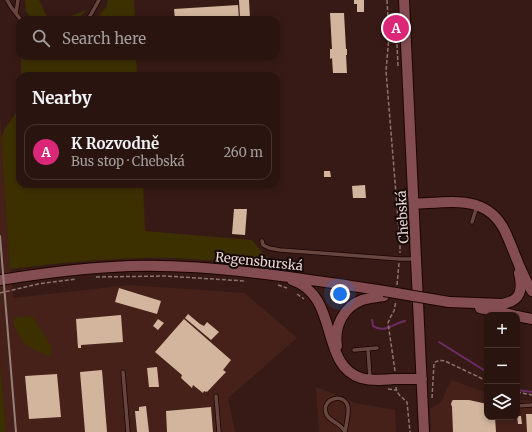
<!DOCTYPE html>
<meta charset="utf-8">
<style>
body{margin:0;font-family:Merriweather,serif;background:#35211e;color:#f1f3f6}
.controls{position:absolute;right:12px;bottom:12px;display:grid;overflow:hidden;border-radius:8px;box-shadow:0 2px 6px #0003}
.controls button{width:36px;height:36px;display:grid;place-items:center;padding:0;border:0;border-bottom:1px solid #453330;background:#291410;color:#f1f3f6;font:20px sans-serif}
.you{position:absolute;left:340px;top:294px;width:14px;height:14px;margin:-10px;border:3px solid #fff;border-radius:50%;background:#1a73e8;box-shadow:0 0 0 6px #1a73e833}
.badge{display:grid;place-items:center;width:26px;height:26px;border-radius:50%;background:#db2777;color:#fff;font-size:13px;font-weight:700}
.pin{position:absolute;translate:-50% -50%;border:2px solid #fff;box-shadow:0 1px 4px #0006}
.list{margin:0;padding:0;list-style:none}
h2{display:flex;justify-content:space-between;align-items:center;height:52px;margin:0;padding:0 16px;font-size:17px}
h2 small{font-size:13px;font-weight:400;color:#a59e9f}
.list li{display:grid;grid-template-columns:26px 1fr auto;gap:12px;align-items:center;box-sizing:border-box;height:56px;margin:0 8px 8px;padding:0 8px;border:1px solid #453330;border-radius:12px}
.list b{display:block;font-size:15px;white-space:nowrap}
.list p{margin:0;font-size:13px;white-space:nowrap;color:#a59e9f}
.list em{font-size:13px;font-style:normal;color:#a59e9f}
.icon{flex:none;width:22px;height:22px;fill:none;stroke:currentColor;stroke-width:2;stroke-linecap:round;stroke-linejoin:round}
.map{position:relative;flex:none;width:532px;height:432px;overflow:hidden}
.search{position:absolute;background:#291410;box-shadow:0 2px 6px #0003;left:16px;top:16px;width:264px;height:44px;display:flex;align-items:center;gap:10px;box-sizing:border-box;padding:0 14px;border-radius:12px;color:#a59e9f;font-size:15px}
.panel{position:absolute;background:#291410;box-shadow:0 2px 6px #0003;left:16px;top:72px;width:264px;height:116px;border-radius:12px}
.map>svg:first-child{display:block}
.built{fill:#45211a}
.green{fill:#3d3000}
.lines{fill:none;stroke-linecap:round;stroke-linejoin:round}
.stream{stroke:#6e2d67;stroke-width:2}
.building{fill:#d2b59c}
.lane-casing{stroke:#1d0402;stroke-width:5}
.secondary-casing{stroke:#1d0402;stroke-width:12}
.path{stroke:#8c736e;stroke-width:1.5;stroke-dasharray:4 2;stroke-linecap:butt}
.lane{stroke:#67463f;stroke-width:3.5}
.secondary{stroke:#844d52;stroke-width:10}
.rail{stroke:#977f7a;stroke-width:2}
.secondary-bridge-casing{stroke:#1d0402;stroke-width:12;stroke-linecap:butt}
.secondary-bridge{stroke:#844d52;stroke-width:10}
.labels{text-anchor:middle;stroke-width:4;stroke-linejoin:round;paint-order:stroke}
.street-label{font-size:13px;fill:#ebd7d2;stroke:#150907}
</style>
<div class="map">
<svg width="532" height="432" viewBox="0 0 532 432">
<rect width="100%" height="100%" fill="#371a15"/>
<path class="built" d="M0,112L3,170L13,298L129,285L245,293L297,338L228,398L235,432H6L0,362Z
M451,380L487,393V417H517V400L532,401V432H431L430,409L441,402Z
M316,387L356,403L395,410L396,432H319Z"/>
<path class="green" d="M25,0H39L47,17L64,18L87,10L76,20H33L26,11Z
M108,0H134L135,20H95L107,6Z
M21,56H136L137,76H21Z
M20,99V184H143L145,231L252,240L261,251L269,258L270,266C227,262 184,257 141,258C97,259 54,264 10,269L1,138L5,128L19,109Z
M32,316L52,347L50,357L25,345L14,325V318Z
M0,362L6,432H0Z"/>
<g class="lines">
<path class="stream" d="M372,320L373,326C384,334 394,323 405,321
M439,342L487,372
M517,390L532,392"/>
</g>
<path class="building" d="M239,0H249L250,18H246V20H175L174,9L238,5L239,19H240Z
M354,0H364V12H357V4H354Z
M330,13H344L346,49H347V55H346L347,73H333L332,58L330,59V49H332Z
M324,171H330L331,177H324Z
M365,185L366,198H353L352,186Z
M234,209H247L245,235L232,234Z
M119,288L161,301L157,314L115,302Z
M188,314L200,324L204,326L207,322L219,332L211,340L185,318Z
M121,315L123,342L81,345V348H78L76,319Z
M158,319L164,323L158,330L153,326Z
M184,319L231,360L223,370L226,372L207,392V391L206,392L204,391L203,393L193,385L192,388L181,378L182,375L155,352Z
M157,367L159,387H149L147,368Z
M102,370L107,432H85L80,372Z
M57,374L61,417L29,419L25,376Z
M453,400H469L487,404V417H495L496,432H453L452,407L451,404L452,401Z
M146,406L149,432H137L135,411H139V407Z
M211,407L213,432H167L166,411Z
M526,414H532V432H527Z
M517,416H521L522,424H518Z"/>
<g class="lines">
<g class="lane-casing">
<path id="lane" d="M7,0L11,7L21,20
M16,13L18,0
M85,20L90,16L99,0
M472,222L477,206
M262,241L263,245L269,248L280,250L400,259H415
M368,349L370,378
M354,350L377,348
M123,372L128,432
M216,396L219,432
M517,406L532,405
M345,432C341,422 328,422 326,413C321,398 345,392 348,407C349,415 346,424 345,432"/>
</g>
<g class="secondary-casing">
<path id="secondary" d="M404,0L424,432
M414,204C453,202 491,193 508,238C516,256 521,274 532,291
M0,280C37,274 74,269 112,267C168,263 226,269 281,276C316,281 350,285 384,291
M292,280C340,296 319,365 361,378C372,381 383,380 394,379C403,379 412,379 422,379
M449,302L502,304C521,301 523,290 519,273
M480,308L513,315
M517,316L532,319
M337,346C334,327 343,307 362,300C369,298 377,297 384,296"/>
</g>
<path class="path" d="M387,0L389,36L386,71L400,243V253
M397,44L398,67
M96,277L165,276L244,281
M278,285L287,288
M397,285L399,263
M0,293L38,284L76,279
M297,294L304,299
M395,371L388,323L390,318L394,311L396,301
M396,387C396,394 403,398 407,402L410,432
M388,389L396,390
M517,392L532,395
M432,398L434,363C438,360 440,360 445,361L487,381"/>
<use href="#lane" class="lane"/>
<use href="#secondary" class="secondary"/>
<path class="rail" d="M0,236L16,432"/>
<g class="secondary-bridge-casing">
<path id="secondary-bridge" d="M384,291L449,302"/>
</g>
<use href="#secondary-bridge" class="secondary-bridge"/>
</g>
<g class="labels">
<g class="street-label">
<text transform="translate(402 217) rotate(-93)" y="5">Chebská</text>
<text transform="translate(259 261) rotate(6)" y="5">Regensburská</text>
</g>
</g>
</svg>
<div class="controls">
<button>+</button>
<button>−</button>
<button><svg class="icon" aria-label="layers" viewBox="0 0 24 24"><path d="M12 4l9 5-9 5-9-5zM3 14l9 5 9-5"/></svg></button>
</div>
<div class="you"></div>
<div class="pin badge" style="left:396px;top:28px">A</div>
<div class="search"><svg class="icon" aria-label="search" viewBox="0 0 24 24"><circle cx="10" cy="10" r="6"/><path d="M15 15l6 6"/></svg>Search here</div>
<section class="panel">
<h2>Nearby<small></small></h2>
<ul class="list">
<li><span class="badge">A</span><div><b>K Rozvodně</b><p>Bus stop · Chebská</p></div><em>260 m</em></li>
</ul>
</section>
</div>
